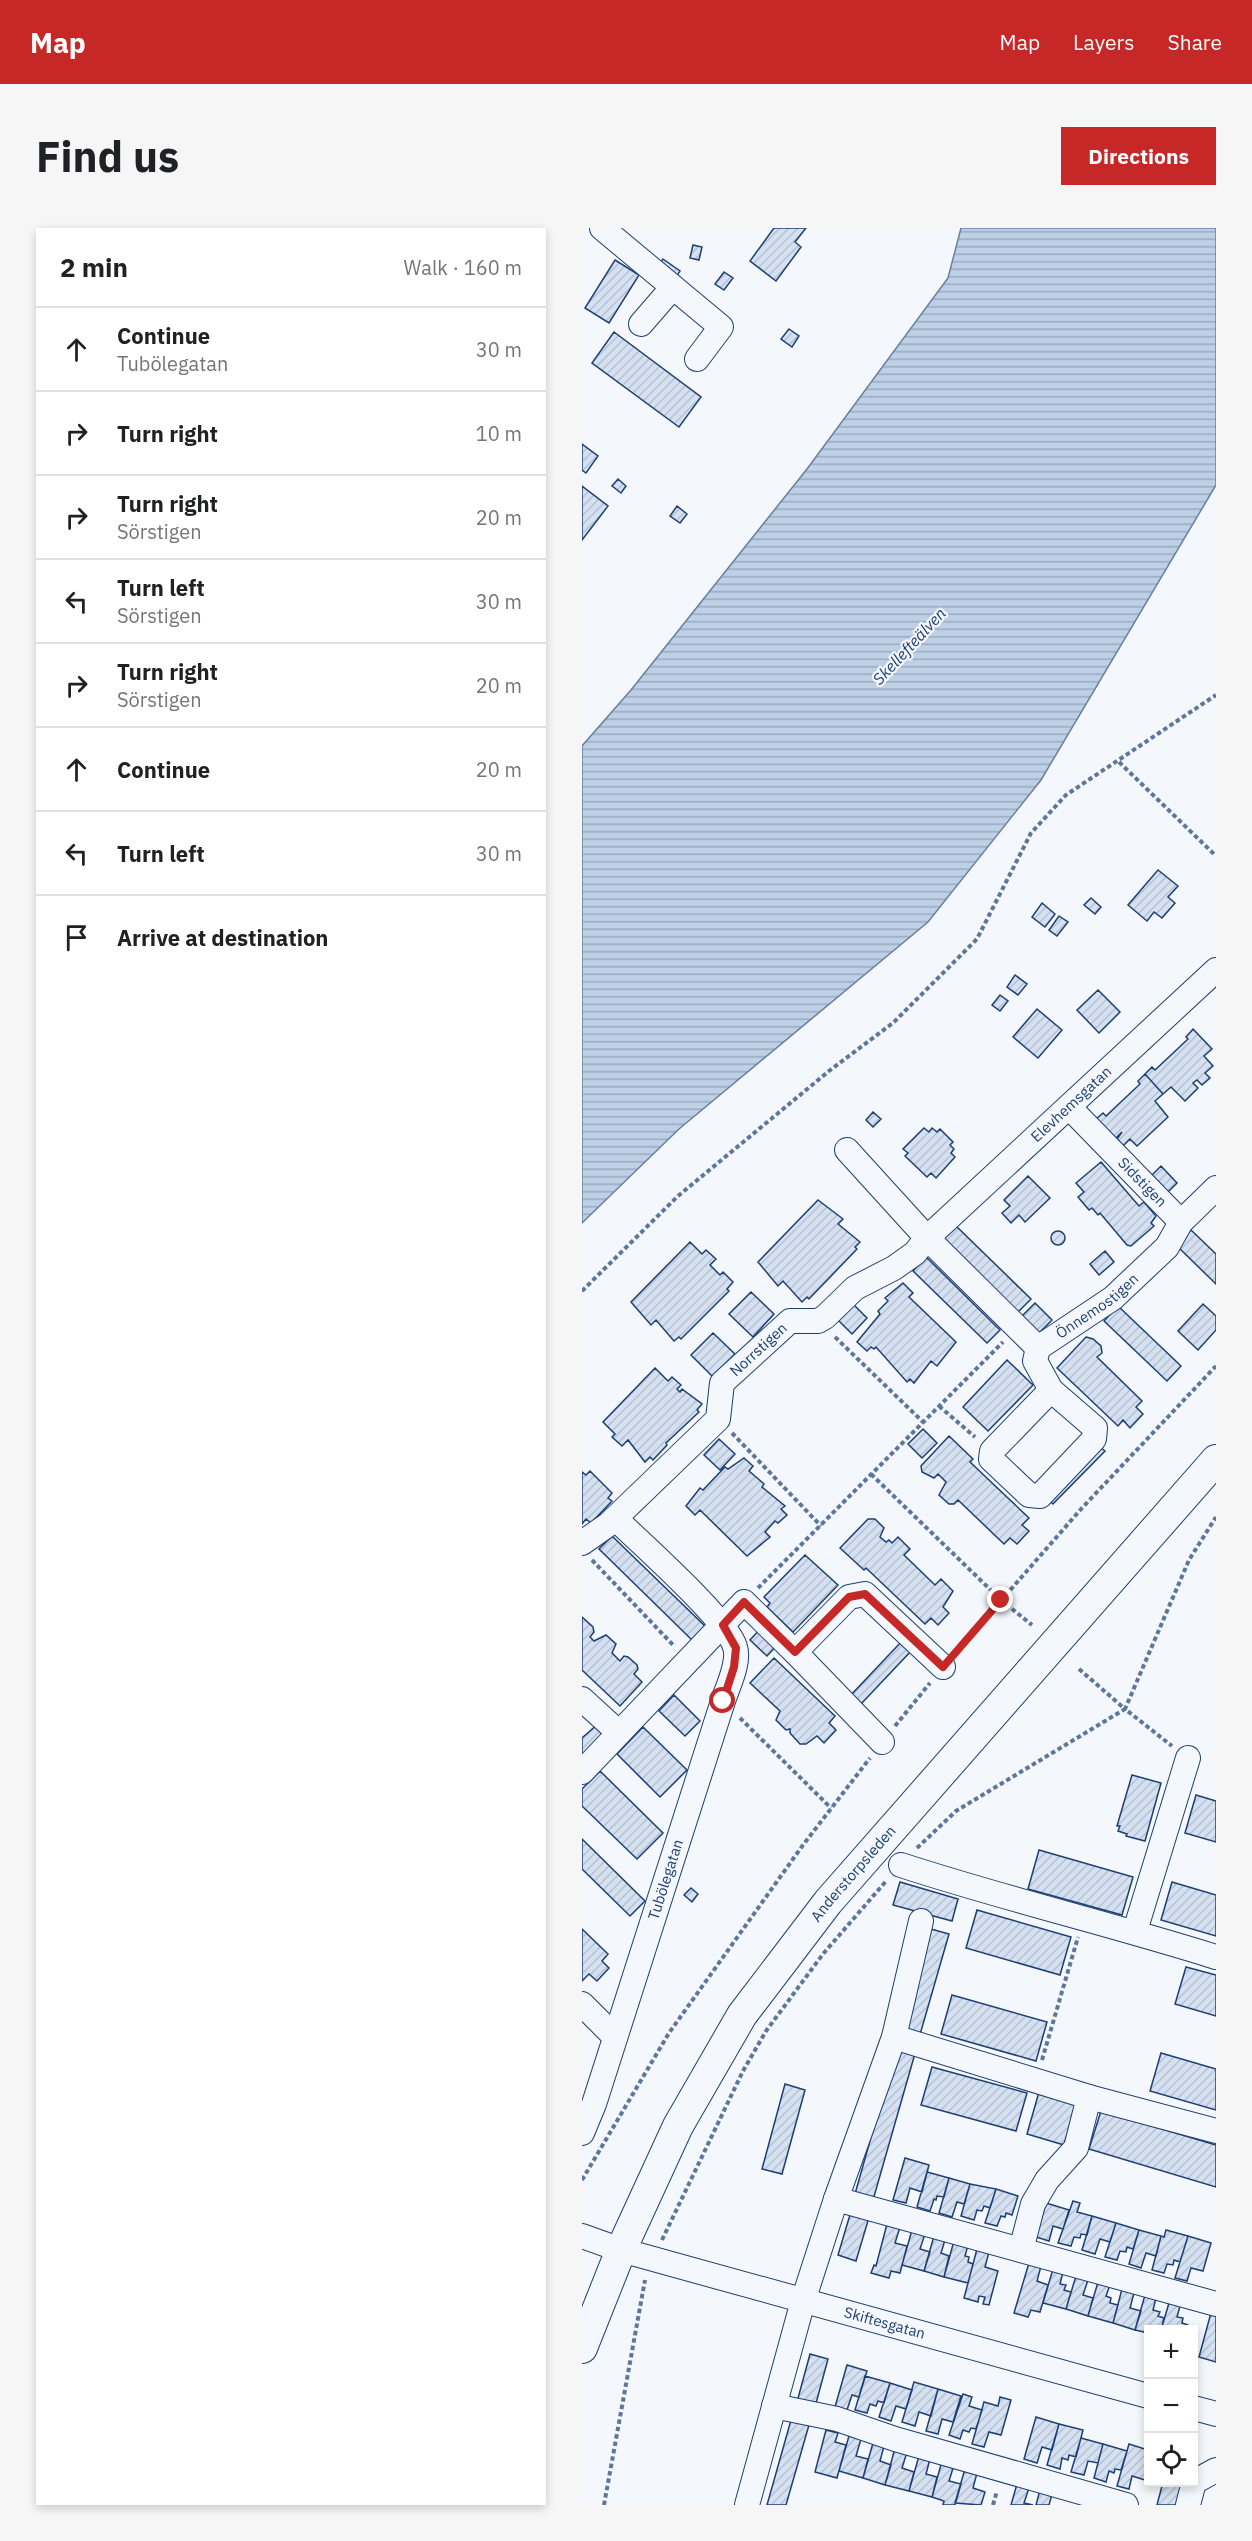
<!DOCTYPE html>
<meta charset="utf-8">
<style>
body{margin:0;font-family:"IBM Plex Sans",sans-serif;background:#f6f6f6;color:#202124}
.controls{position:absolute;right:18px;bottom:18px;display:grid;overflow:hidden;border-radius:0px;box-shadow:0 3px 9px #0003}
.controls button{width:54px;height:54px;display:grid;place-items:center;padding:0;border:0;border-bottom:2px solid #e0e0e0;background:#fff;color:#202124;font:30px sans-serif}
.stop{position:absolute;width:18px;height:18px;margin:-14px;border:4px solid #c62828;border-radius:50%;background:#fff}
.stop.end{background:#c62828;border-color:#fff;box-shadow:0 2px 6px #0008}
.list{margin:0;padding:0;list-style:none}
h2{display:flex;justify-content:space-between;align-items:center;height:78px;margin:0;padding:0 24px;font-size:26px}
h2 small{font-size:20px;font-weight:400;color:#757577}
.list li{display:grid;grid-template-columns:39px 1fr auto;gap:18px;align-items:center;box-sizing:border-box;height:84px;padding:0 24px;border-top:2px solid #e0e0e0}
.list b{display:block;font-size:22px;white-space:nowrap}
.list p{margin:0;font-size:20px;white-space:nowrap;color:#757577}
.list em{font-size:20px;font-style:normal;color:#757577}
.icon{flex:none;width:33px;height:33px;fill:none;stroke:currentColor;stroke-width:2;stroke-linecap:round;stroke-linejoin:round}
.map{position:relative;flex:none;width:634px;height:2277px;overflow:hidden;border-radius:0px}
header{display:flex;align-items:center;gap:36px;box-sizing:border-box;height:84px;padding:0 30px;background:#c62828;color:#fff}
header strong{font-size:28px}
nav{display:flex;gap:33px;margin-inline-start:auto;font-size:21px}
.intro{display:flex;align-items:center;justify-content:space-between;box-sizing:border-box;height:144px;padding:0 36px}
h1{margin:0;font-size:42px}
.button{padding:15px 27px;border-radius:0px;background:#c62828;color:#fff;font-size:21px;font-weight:700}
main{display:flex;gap:36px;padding:0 36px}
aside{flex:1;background:#fff;border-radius:0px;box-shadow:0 3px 9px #0003}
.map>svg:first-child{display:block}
.water{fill:url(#water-rules);stroke:#687fa3;stroke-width:1.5}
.building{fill:url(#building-hatch);stroke:#1d3f73;stroke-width:1.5}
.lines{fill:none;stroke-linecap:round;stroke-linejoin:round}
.minor-casing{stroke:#1d3f73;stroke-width:26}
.major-casing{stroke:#1d3f73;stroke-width:32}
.path{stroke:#5e769c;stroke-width:4;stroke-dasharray:4.5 3;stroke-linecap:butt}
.minor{stroke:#f4f7fb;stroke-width:24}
.major{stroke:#f4f7fb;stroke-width:30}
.route{stroke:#c62828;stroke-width:8}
.labels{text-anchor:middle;stroke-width:4.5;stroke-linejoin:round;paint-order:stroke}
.street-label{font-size:15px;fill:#1d3f73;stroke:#f4f7fb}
.water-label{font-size:16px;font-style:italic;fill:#1d3f73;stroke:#f4f7fb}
</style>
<header>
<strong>Map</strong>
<nav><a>Map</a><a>Layers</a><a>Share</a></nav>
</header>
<div class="intro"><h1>Find us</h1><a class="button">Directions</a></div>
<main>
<aside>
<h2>2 min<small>Walk · 160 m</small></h2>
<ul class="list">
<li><svg class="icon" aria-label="ahead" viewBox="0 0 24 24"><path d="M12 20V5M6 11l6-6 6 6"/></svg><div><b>Continue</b><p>Tubölegatan</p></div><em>30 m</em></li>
<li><svg class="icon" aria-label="right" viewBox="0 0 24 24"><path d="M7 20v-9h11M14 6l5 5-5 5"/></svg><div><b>Turn right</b></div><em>10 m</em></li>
<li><svg class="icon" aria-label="right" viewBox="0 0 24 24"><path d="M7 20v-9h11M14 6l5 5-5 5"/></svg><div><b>Turn right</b><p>Sörstigen</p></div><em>20 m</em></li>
<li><svg class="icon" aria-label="left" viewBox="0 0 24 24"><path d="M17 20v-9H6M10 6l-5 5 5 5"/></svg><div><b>Turn left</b><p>Sörstigen</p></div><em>30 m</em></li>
<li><svg class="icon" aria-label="right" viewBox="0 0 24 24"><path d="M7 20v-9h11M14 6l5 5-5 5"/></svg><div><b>Turn right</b><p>Sörstigen</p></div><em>20 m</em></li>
<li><svg class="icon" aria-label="ahead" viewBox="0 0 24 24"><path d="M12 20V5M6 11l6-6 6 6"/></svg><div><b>Continue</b></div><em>20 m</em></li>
<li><svg class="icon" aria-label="left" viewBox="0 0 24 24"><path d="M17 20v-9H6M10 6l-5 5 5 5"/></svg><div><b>Turn left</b></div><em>30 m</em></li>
<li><svg class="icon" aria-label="arrive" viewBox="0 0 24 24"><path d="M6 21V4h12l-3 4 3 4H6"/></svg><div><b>Arrive at destination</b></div></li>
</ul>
</aside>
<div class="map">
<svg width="634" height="2277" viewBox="0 0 634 2277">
<defs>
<pattern id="water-rules" width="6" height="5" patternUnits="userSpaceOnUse" patternTransform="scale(1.5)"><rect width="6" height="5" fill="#bed0e5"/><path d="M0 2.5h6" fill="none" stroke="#9aaabe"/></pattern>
<pattern id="building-hatch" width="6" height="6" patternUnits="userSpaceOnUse" patternTransform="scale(1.5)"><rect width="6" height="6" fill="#d5e0f0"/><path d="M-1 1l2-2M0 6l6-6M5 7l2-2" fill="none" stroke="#b6c1d1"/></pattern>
</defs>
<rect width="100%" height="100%" fill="#f4f7fb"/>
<path class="water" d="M379,0H634V257L459,552L346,694L97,901L0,995V518L49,462L225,241L366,50Z"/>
<path class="building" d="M192,0H224L213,14L219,19L194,53L168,33Z
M111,17L120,19L117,32L108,30Z
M81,31L98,43L93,51L76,38Z
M33,32L57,47L27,95L3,80Z
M142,44L151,50L142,62L133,56Z
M207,101L217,108L210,119L199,111Z
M32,104L119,169L97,199L10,135Z
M0,216L16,228L4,245L0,242Z
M36,251L44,258L39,265L30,258Z
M0,258L26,278L0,312Z
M95,278L105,286L98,295L88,288Z
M576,642L596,658L586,669L593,675L580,690L572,684L565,693L546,677Z
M509,670L519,679L513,686L502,677Z
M460,675L473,686L463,699L450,689Z
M477,688L486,694L475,708L467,702Z
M433,747L445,756L436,767L425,759Z
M516,762L538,784L517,805L495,782Z
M418,767L426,773L418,783L410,777Z
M455,781L480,802L456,830L431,809Z
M611,801L630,821L622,828L631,838L623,845L628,850L620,857L615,852L611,855L616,860L603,873L589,859L581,866L563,846L570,839L573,842L606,811L604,809Z
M563,846L581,866L573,873L586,889L555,918L548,911L541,918L535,911L540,904L532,912L513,892L521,885L524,888L558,856L556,853Z
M291,884L299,891L291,899L284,892Z
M342,900L347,904L350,900L355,904L358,901L371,914L368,917L372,921L369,925L373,929L354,950L349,945L345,949L323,928L326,925L321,921Z
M519,934L557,978L562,974L574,988L569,995L572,998L549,1018L545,1017L518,985L516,987L510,980L507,982L496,969L502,964L494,955Z
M579,938L595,955L582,968L566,951Z
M446,948L468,970L443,994L437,987L429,995L420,985L428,978L422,972Z
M236,972L261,991L256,996L278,1014L273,1019L275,1021L227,1071L225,1069L220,1074L201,1053L196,1058L176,1034Z
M372,996L449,1071L435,1085L359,1009Z
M609,1002L634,1026V1056L594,1017Z
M469 1010a7 7 0 1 1 14 0a7 7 0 1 1-14 0Z
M108,1014L120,1026L124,1022L134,1031L128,1037L138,1047L141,1044L151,1054L145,1061L147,1063L99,1111L97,1109L92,1113L74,1092L69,1097L49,1074Z
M523,1023L532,1034L517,1047L508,1036Z
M344,1029L418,1102L405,1115L331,1043Z
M321,1055L331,1065L327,1069L374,1114L355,1138L349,1133L332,1155L328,1151L325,1154L294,1119L292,1121L289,1119L285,1123L275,1114L298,1086L296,1083L306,1073L303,1070Z
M169,1064L192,1086L171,1109L147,1086Z
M270,1075L285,1090L270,1106L255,1091Z
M453,1075L470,1092L456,1106L439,1089Z
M621,1076L634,1088V1102L616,1122L596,1103Z
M536,1078L599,1138L585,1153L522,1093Z
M131,1105L153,1126L131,1149L109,1127Z
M504,1109L511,1111L519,1118L520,1125L515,1129L560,1173L554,1179L561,1186L548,1200L541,1192L536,1198L475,1140Z
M425,1132L451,1157L406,1203L381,1179Z
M73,1140L86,1153L90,1149L99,1157L95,1161L98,1164L100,1161L120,1176L115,1182L117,1184L84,1215L85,1217L71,1232L68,1229L63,1234L46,1212L40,1218L30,1209L33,1206L21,1194Z
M341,1201L355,1215L340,1230L326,1216Z
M367,1208L391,1231L388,1234L447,1290L440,1297L447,1303L435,1316L428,1310L422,1316L376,1272L372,1276H367L357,1267L364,1254L356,1246L352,1250L340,1244L339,1238Z
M137,1211L153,1226L138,1242L122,1227Z
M513,1215L523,1223L471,1276L462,1267Z
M162,1230L171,1238L167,1243L182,1256L180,1259L203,1278L199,1281L205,1287L196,1295L193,1293L183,1304L188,1309L165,1328L118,1282L113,1287L104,1278L118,1260L121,1262L143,1239L146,1241Z
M8,1243L30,1265L26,1270L30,1273L9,1295L4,1291L0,1296V1244L4,1247Z
M286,1291H293L302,1300L298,1309L304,1314L307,1312L310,1315L316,1309L328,1321L322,1327L353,1357L359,1351L371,1363L361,1379L367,1385L356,1397L349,1390L343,1396L284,1340L282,1342L258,1320Z
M30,1308L125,1400L111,1413L17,1321Z
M223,1327L256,1357L211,1404L185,1379L188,1375L182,1369Z
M0,1389L11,1399L12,1404L8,1409L12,1413L24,1407L34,1416L30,1425L38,1433L42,1428L46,1429L55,1437L56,1441L52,1446L60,1454L38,1478L0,1442Z
M180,1399L197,1415L185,1428L168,1412Z
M320,1413L330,1422L279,1476L269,1467Z
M192,1430L253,1488L247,1495L254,1502L242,1515L235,1508L224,1516H218L208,1505V1501L204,1502L194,1492L198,1483L168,1455Z
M92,1467L118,1493L103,1508L77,1483Z
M17,1495L26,1504L0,1531V1510Z
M61,1499L105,1542L78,1569L35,1526Z
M18,1543L81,1605L55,1631L0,1578V1561Z
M550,1547L579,1555L563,1613L544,1608L545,1606L536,1603L538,1598H535Z
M614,1567L634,1573V1614L603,1605Z
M0,1611L63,1673L48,1688L0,1641Z
M457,1622L551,1649L540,1687L446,1661Z
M318,1654L376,1671L370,1693L311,1677Z
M590,1654L634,1667V1708L579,1692Z
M109,1660L116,1666L110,1674L102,1667Z
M395,1682L489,1709L478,1747L384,1720Z
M0,1701L26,1726L20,1733L27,1740L15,1753L7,1746L0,1753Z
M349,1701L367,1706L337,1810L319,1805Z
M604,1739L634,1747V1788L593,1776Z
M370,1767L465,1794L454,1833L359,1806Z
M315,1817L334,1822L291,1972L273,1966Z
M579,1825L634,1841V1882L568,1863Z
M350,1839L445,1865L434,1903L339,1877Z
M203,1856L223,1862L200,1946L180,1941Z
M457,1864L494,1875L482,1917L445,1906Z
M519,1883L634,1917V1959L507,1921Z
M323,1930L347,1937L340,1964L328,1960L324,1975L311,1972Z
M345,1944L367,1950L362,1969L355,1968L354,1972L352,1971L348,1983L335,1979Z
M367,1950L388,1956L382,1976L375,1974L370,1989L357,1985Z
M388,1956L414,1961L408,1980L402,1978L400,1983L395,1982L392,1992L379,1988Z
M414,1961L436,1968L430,1987L424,1985L423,1989L419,1988L415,1998L403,1995Z
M491,1973L498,1975L495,1984L510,1988L505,2007L499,2006L498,2010L492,2009L489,2018L476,2015Z
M464,1975L487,1982L481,2001L471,1998L467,2013L454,2009Z
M270,1980L288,1986L274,2033L256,2027Z
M510,1988L534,1995L528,2014L518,2011L513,2026L500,2022Z
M534,1995L557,2002L551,2021L545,2019L544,2024L538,2023L535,2032L523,2029Z
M305,1996L318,1999L313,2015L325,2018L318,2045L309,2043L307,2050L289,2045L292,2037L294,2038Z
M330,2002L343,2006L338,2021L348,2024L342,2043L320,2037Z
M557,2002L579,2008L574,2028L564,2025L559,2040L547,2036Z
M584,2002L606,2008L598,2034L592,2032L591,2037L585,2036L582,2045L570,2042L579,2008L582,2009Z
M352,2008L363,2012L359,2025L367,2028L362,2049L342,2043Z
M606,2008L629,2015L621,2043L609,2040L605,2053L593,2050Z
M372,2013L386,2017L383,2028L387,2029L386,2034L391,2036L386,2055L362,2049Z
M395,2021L407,2024L403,2039L416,2043L407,2077L401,2076L403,2069L397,2068L396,2074L382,2070Z
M447,2035L459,2038L455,2053L466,2057L458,2084L449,2082L446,2089L432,2085Z
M471,2041L481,2044L478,2056L484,2057L482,2062L489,2064L484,2081L461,2075Z
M494,2048L506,2052L501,2067L511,2070L506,2088L484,2081Z
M516,2054L528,2057L524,2068L529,2070L528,2075L536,2077L531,2095L506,2088Z
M540,2061L552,2065L548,2080L559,2083L553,2102L531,2095Z
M563,2067L574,2070L571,2082L578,2084L576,2088L582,2090L579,2102H566V2105L553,2102Z
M587,2075L598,2078L595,2089L601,2090L600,2095L606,2097L605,2102H579Z
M630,2081L634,2083V2134L617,2129Z
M228,2126L246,2131L233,2179L215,2174Z
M265,2137L285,2143L277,2169L270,2167L265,2182L253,2179Z
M283,2148L308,2155L302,2175L296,2173L294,2178L288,2176L285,2185L273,2182Z
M332,2154L356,2161L349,2188L337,2184L333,2198L320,2194Z
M308,2155L330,2162L324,2181L314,2178L309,2193L297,2189Z
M356,2161L379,2168L371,2194L360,2191L356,2206L344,2203Z
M381,2166L390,2169L387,2178L400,2182L394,2201L389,2200L387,2204L381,2202L378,2211L367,2207Z
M418,2169L429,2172L419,2207L407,2204L402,2219L390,2216L402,2174L416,2178Z
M211,2185L229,2190L204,2277H185Z
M454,2189L477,2196L470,2222L460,2219L455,2235L442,2231Z
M477,2196L501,2202L494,2229L487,2227L486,2232L480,2230L478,2241L465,2237Z
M244,2202L256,2205L253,2214L264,2217L255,2250L233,2244Z
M267,2208L279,2211L274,2228L286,2231L281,2250L257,2243Z
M499,2210L521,2216L516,2235L506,2233L502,2247L489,2244Z
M291,2215L302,2218L298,2233L309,2237L303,2257L281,2250Z
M521,2216L545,2223L539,2242L533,2241L532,2245L527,2243L524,2254L512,2250Z
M547,2216L566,2222L563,2252L550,2248L547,2261L535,2258Z
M313,2220L325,2224L320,2240L332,2244L327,2263L303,2257Z
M337,2228L348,2231L344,2246L355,2249L350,2269L327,2263Z
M360,2233L372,2237L367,2253L379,2256L373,2277H361L362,2273L350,2269Z
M383,2241L395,2245L391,2260L403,2264L399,2277L373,2275Z
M581,2254H600L594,2277H575Z
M435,2256L447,2260L442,2275L451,2277H429Z
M458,2262L470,2266L467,2277H454Z"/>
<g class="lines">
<g class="minor-casing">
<g id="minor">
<path d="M20,0L139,99L115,131"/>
<path d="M59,96L91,59"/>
<path id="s1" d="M487,879L599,994"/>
<path d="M265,922L345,1010L456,1120"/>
<path id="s2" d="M469,1162L410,1223L409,1231L447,1267L458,1268L512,1211L513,1200L469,1162L453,1133L456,1120L531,1070L585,1019L599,994L634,960"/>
<path id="s3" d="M0,1315L27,1296L136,1191L140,1155L208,1093H236L243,1089L273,1060L312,1040L333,1025L345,1010L634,742"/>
<path d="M0,1471L36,1504"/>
<path d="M300,1514L213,1424L267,1369L283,1366L361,1439"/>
<path d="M0,1544L162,1374L213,1424"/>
<path d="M319,1637C423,1671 529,1696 634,1729"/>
<path d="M553,1703L606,1530"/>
<path d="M0,1776L33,1809"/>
<path d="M312,1809L507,1869"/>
<path id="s4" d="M0,1905L12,1876L141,1473C146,1458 158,1434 153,1419C146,1392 57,1314 33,1290"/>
<path d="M254,1971L634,2076"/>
<path id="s5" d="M0,2008L39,2022L566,2168"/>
<path d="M439,2022L451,1976L465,1952L494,1920L507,1869L634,1903"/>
<path d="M192,2178L255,2191L313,2211L544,2277"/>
<path d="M612,2180L634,2186"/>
<path d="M165,2277L221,2073L254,1971L312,1809L339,1693"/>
<path d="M606,2277L612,2254L634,2242"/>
</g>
</g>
<g class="major-casing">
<g id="major">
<path id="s6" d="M0,2120L39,2022L96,1898L160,1787L246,1674L634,1232"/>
</g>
</g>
<path class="path" d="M537,534L634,628
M0,1063L96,968L247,843L311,795L395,711L449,605L484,567L634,467
M253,1109L341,1194
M357,1178L393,1209
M150,1205L239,1298
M289,1246L419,1372L450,1397
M10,1332L92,1418
M176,1360L421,1114
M374,1424L500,1280L634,1138
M497,1441L543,1481L607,1332L634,1289
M158,1490L249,1580
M313,1498L348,1455
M335,1620L374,1583L543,1481L590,1518
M460,1832L496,1709
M0,1952L87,1805L221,1617L288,1530
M80,2012L161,1843L184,1803L241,1726L305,1652
M22,2277L63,2052
M411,2277L415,2263"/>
<use href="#minor" class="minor"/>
<use href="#major" class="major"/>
</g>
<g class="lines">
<path class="route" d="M141,1473L152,1439L154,1420L141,1397L162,1374L213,1424L267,1369L283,1366L361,1439L419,1372"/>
</g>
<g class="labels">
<g class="street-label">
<text dy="5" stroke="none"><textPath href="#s3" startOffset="676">Elevhemsgatan</textPath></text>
<text dy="5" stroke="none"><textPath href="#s1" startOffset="105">Sidstigen</textPath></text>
<text dy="5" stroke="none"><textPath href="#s2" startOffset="423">Önnemostigen</textPath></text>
<text dy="5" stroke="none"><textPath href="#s3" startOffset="270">Norrstigen</textPath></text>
<text dy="5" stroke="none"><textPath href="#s6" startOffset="550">Anderstorpsleden</textPath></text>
<text dy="5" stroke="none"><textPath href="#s4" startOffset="267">Tubölegatan</textPath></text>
<text dy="5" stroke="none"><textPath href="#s5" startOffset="315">Skiftesgatan</textPath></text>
</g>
<g class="water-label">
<text transform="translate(327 418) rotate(-47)" y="6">Skellefteälven</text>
</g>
</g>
</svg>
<div class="controls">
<button>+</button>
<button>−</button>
<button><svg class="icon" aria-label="locate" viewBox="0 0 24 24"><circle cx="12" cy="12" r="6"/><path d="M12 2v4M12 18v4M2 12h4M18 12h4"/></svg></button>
</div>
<div class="stop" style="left:141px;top:1473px"></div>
<div class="stop end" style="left:419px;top:1372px"></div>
</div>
</main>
